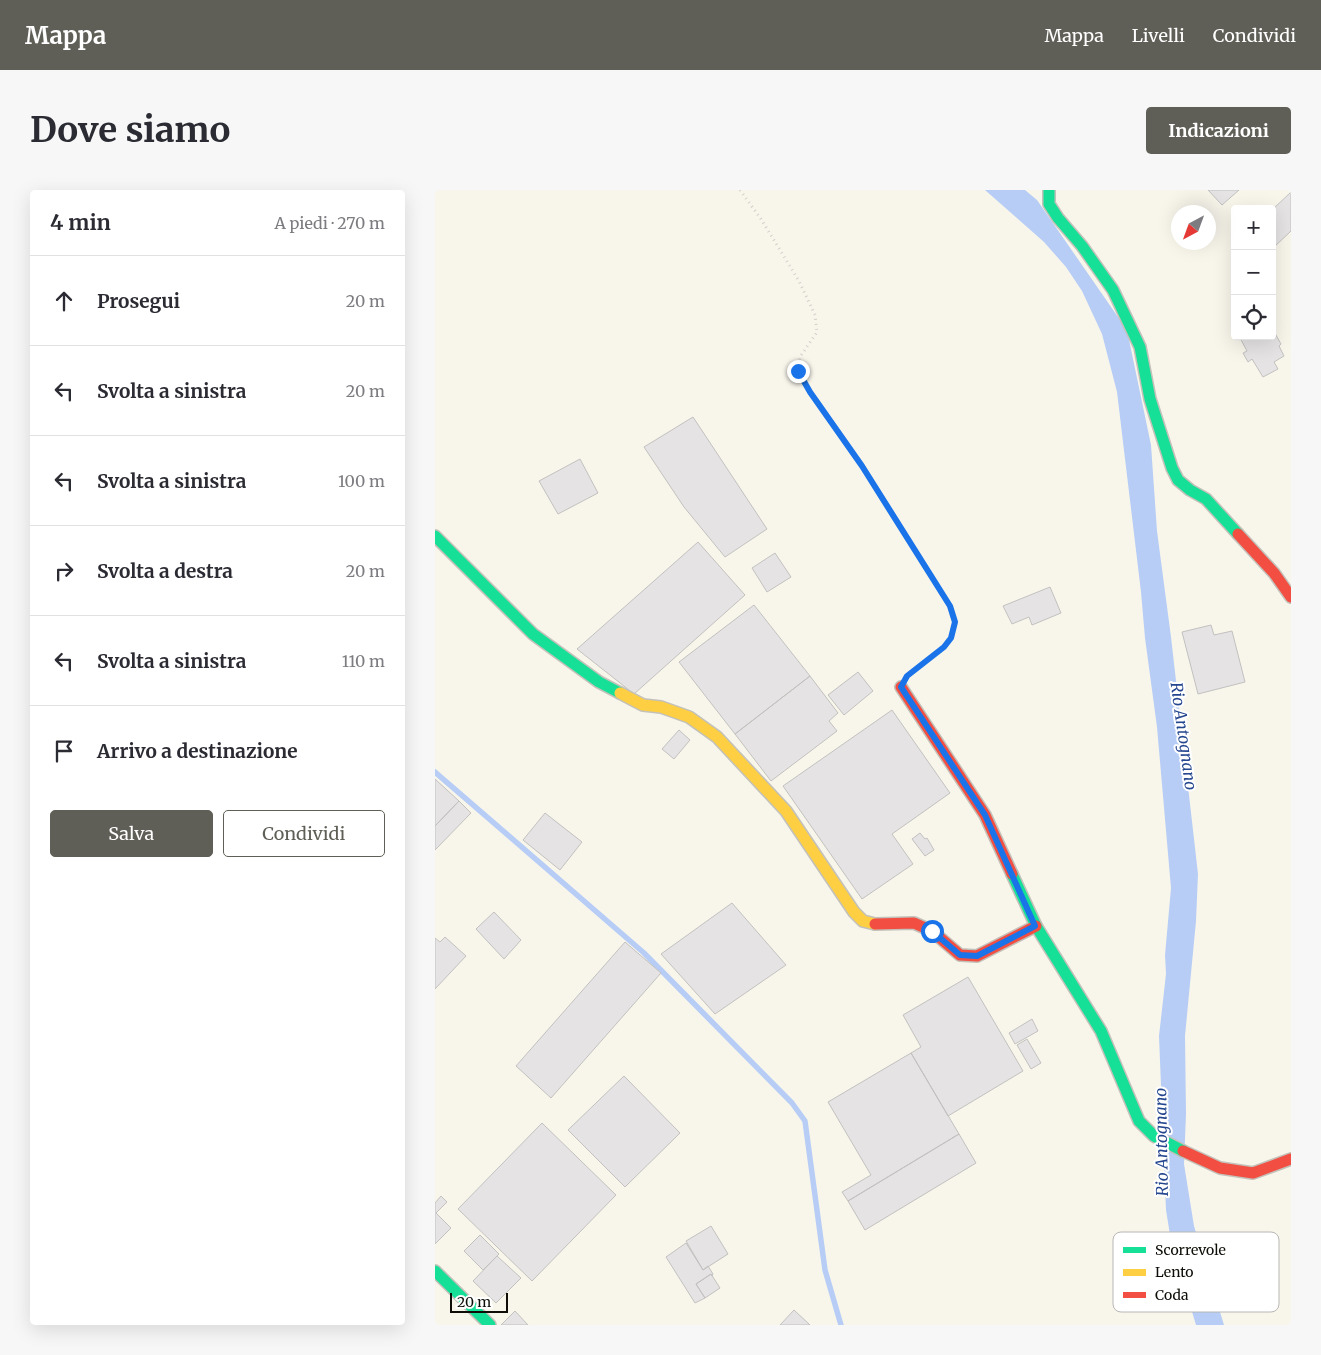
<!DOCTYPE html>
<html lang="it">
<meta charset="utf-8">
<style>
body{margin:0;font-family:Merriweather,serif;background:#f7f7f7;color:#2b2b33}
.controls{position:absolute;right:15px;top:15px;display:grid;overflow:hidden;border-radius:5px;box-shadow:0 5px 20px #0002}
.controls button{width:45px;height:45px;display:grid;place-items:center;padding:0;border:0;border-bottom:1px solid #e1e1e2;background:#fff;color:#2b2b33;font:25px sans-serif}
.compass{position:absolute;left:736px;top:15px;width:45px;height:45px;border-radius:50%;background:#fff;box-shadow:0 5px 20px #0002;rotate:221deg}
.scale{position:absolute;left:15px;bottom:12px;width:58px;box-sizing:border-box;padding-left:5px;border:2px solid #0e0d07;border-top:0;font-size:14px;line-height:18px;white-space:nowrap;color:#0e0d07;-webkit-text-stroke:4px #fff;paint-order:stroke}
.stop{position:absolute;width:15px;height:15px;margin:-11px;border:4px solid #1a73e8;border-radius:50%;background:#fff}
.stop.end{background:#1a73e8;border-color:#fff;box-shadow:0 1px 5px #0008}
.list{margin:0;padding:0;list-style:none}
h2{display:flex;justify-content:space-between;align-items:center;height:65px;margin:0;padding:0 20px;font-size:21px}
h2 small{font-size:16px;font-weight:400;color:#7c7c81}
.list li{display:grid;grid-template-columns:32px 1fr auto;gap:15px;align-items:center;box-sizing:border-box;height:90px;padding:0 20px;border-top:1px solid #e1e1e2}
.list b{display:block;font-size:19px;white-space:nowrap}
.list em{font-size:16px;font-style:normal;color:#7c7c81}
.actions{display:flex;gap:10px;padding:15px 20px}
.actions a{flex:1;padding:11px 0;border:1px solid #605f57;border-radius:5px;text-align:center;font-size:18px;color:#605f57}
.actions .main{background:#605f57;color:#fff}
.icon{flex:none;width:28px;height:28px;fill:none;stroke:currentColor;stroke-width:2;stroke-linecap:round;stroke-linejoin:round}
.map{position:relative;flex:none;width:856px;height:1135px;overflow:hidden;border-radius:5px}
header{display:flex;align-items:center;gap:30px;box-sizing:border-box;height:70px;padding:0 25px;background:#605f57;color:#fff}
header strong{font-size:24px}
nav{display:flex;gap:28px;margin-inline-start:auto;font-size:18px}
.intro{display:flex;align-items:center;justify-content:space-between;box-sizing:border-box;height:120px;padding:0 30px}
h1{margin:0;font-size:35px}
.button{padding:12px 22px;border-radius:5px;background:#605f57;color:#fff;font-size:18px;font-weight:700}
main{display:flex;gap:30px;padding:0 30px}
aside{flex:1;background:#fff;border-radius:5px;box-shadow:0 5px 20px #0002}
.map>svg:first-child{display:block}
.water{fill:#b7cdf6}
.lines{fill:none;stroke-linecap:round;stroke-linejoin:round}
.stream{stroke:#b7cdf6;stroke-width:5.5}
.building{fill:#e5e3e4;stroke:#c2c1bf}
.fast-casing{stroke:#c3c1b9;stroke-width:14}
.slow-casing{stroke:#c3c1b9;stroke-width:14}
.jam-casing{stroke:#c3c1b9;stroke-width:14}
.path{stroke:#d0d0cc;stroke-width:3;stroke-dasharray:1 4;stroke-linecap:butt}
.fast{stroke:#16e098;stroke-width:11}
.slow{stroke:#ffcf43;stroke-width:11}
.jam{stroke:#f24e42;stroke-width:11}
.route{stroke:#1a73e8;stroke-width:6}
.labels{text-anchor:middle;stroke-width:4;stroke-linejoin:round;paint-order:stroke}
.water-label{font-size:16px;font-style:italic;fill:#24468e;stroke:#fff}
.key{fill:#fff;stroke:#b7b6b5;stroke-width:1}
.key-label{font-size:14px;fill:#0e0d07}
</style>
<header>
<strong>Mappa</strong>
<nav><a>Mappa</a><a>Livelli</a><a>Condividi</a></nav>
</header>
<div class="intro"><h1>Dove siamo</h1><a class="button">Indicazioni</a></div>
<main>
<aside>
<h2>4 min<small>A piedi · 270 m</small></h2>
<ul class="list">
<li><svg class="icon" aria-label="ahead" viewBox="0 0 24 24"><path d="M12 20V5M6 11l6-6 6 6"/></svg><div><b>Prosegui</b></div><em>20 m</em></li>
<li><svg class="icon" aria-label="left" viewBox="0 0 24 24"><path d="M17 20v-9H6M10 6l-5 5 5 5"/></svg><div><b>Svolta a sinistra</b></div><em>20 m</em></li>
<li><svg class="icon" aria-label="left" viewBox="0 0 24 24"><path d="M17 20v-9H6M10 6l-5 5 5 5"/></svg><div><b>Svolta a sinistra</b></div><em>100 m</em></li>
<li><svg class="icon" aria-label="right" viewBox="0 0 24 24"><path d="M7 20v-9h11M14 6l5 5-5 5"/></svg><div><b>Svolta a destra</b></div><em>20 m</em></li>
<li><svg class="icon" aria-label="left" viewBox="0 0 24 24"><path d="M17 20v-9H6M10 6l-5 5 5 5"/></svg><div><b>Svolta a sinistra</b></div><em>110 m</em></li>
<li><svg class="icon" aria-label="arrive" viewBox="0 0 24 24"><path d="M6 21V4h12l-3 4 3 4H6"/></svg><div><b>Arrivo a destinazione</b></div></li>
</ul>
<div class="actions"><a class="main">Salva</a><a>Condividi</a></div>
</aside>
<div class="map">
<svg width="856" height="1135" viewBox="0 0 856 1135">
<rect width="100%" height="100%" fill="#f8f6eb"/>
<path class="water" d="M550,0H590L602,10L692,140L716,255L722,341L736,447L763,684L761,731L750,846L751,924L749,974L759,1036L789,1135H761L736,1051L731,1020L724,846L731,784L730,765L736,698L722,537L710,448L706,402L682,202L667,144L647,101L631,77L609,52Z"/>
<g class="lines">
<path class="stream" d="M0,582L209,763L357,913L370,931L390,1080L406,1135"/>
</g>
<path class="building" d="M773,0H804L787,15Z
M856,2V41L838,58L837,20Z
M837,138L846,154L844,156L849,166L839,172L843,179L828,187L817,169L813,172L808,163L812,161L804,146H837Z
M258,227L332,339L290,367L249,317L209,257Z
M145,269L163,303L123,324L104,291Z
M263,352L310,405L199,504L142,459Z
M340,363L356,387L332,402L317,378Z
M615,397L626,423L597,435L594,427L577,434L568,416Z
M319,415L375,486L300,544L244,472Z
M776,435L779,445L797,441L810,492L763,504L747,442Z
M423,482L438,501L409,525L393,505Z
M375,486L403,523L394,531L402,541L336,591L300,544Z
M457,520L515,603L457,644L478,674L427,709L348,596Z
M244,540L255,550L239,569L227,559Z
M0,589L24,611L0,636Z
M24,611L36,623L0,660V636Z
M110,623L147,652L125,680L88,650Z
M485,643L490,649L492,648L499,660L490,666L477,649Z
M297,713L351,775L280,824L226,764Z
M59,722L86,750L69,769L41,739Z
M10,747L31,766L0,799V748L5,752Z
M190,752L226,783L116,908L81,876Z
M533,787L588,881L513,926L476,863L486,857L468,825Z
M597,829L603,841L580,854L574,843Z
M592,849L606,873L596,879L582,855Z
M476,863L524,944L413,1011L407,1002L436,985L393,912Z
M189,886L245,943L190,997L133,940Z
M107,933L181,1005L97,1091L23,1019Z
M524,944L541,973L430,1040L413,1011Z
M6,1006L12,1012L1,1023L16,1038L0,1054V1013Z
M276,1036L293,1064L268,1080L251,1051Z
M45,1045L64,1064L48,1080L29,1061Z
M251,1053L268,1080L273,1076L278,1084L277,1086L276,1084L261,1094L270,1108L260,1113L231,1067Z
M62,1066L86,1088L61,1113L38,1091Z
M276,1084L285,1098L270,1108L261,1094Z
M359,1120L375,1135H345Z
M80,1121L93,1135H66Z"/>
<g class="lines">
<g class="fast-casing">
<path id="fast" d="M614,0V14L623,28L647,56L678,100L705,157L715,209L737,278L743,290L755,300L771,309L803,344
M0,346L98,444L164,492L185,503
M577,684L601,736L666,841L704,931L719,946L748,961
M0,1081L55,1135"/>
</g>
<g class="slow-casing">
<path id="slow" d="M185,503L208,515L226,517L254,527L282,547L351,621L419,722L428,731L440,734"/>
</g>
<g class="jam-casing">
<path id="jam" d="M803,344L839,383L856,407
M466,497L550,625L577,684
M440,734L479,733L497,741L525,765L542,766L601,736
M748,961L785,978L818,983L856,969"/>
</g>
<path class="path" d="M305,0L326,29L364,91L380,125L382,142L365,167L363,181L375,202L427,276L515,415C517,420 520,426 520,431C522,454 494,467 480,480"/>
<use href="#fast" class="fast"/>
<use href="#slow" class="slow"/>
<use href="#jam" class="jam"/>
</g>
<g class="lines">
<path class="route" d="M363,181L375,202L427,276L515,416L520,432L516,448L509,457L472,486L466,497L550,625L600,736L542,766L525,765L497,741"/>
</g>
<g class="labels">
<g class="water-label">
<text transform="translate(749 546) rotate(82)" y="6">Rio Antognano</text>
<text transform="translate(726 952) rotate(-91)" y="6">Rio Antognano</text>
</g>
</g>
<rect x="678" y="1042" width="166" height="80" rx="8" class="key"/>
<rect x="688" y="1057" width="23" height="6" fill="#16e098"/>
<rect x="688" y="1079" width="23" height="7" fill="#ffcf43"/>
<rect x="688" y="1102" width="23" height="6" fill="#f24e42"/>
<g class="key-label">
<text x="720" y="1065">Scorrevole</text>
<text x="720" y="1087">Lento</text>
<text x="720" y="1110">Coda</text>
</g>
</svg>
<div class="controls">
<button>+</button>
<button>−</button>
<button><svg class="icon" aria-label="locate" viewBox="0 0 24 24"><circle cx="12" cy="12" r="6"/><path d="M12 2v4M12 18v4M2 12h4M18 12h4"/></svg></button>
</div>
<svg class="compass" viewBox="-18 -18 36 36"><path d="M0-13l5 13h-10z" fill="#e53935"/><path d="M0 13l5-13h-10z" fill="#7c7c81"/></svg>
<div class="scale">20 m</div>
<div class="stop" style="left:497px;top:741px"></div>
<div class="stop end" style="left:363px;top:181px"></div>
</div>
</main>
